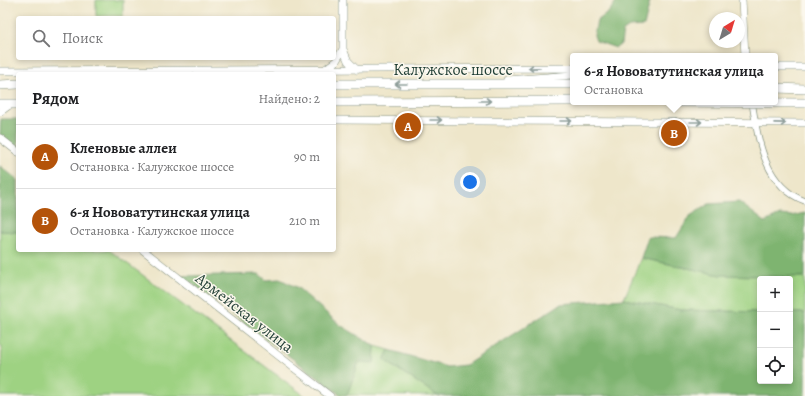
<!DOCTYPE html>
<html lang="ru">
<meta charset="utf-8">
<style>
body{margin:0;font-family:Alegreya,serif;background:#f2f2f2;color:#202124}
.controls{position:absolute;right:12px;bottom:12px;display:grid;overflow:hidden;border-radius:4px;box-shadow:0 2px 6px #0003}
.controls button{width:36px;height:36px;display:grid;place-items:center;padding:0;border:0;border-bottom:1px solid #e0e0e0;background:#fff;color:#202124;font:20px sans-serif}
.compass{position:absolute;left:709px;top:12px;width:36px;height:36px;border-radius:50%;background:#fff;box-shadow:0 2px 6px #0003;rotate:38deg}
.you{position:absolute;left:470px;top:182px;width:14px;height:14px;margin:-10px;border:3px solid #fff;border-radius:50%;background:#1a73e8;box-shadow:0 0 0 6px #1a73e833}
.badge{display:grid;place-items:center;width:26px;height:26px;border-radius:50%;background:#b45309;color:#fff;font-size:13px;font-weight:700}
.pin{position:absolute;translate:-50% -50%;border:2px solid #fff;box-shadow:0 1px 4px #0006}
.popup{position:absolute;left:570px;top:53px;width:208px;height:52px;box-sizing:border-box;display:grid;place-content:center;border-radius:4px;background:#fff;filter:drop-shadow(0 1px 3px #0005);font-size:13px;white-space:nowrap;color:#757577}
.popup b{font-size:15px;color:#202124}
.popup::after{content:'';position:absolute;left:50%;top:100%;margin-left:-8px;border:8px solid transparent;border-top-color:#fff}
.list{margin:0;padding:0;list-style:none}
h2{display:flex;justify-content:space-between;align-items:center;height:52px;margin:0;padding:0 16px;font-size:17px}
h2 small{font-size:13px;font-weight:400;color:#757577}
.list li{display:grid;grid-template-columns:26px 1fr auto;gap:12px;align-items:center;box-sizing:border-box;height:64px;padding:0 16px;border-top:1px solid #e0e0e0}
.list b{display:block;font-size:15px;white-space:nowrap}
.list p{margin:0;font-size:13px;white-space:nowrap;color:#757577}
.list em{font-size:13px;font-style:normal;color:#757577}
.icon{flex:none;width:22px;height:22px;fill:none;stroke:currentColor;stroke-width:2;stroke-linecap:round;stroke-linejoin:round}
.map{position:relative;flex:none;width:805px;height:396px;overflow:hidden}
.search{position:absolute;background:#fff;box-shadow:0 2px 6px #0003;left:16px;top:16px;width:320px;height:44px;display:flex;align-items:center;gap:10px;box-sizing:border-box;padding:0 14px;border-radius:4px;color:#757577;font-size:15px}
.panel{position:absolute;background:#fff;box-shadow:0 2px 6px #0003;left:16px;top:72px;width:320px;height:180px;border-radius:4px}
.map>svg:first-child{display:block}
.green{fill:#9ed282;stroke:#5e885b}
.forest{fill:#7eb470;stroke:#4e7852}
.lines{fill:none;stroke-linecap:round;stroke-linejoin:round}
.minor-casing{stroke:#86927f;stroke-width:7}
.tertiary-casing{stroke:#86927f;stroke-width:8}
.trunk-casing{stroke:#86927f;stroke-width:10}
.minor{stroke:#fff;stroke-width:5.5}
.tertiary{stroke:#fff;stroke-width:7}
.trunk{stroke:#fff;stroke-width:9}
.trunk-bridge-casing{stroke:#86927f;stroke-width:10;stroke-linecap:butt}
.trunk-bridge{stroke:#fff;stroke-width:9}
.oneway{stroke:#8f9e9a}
.labels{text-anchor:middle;stroke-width:3;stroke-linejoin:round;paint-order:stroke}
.street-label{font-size:16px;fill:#1f3d34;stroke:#fbf7ec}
</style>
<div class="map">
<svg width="805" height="396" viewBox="0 0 805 396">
<rect width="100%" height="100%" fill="#fbf7ec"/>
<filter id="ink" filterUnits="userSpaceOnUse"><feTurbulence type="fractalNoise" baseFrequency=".025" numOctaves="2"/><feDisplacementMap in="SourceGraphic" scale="8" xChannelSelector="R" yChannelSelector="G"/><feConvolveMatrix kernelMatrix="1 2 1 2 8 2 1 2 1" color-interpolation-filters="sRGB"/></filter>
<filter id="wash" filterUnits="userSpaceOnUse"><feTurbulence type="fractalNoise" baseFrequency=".012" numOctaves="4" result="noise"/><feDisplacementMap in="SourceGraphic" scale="16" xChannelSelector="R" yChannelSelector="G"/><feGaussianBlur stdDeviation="0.9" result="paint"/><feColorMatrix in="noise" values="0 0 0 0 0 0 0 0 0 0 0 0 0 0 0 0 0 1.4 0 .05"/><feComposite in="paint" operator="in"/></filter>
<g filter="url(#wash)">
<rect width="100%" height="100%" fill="#eee6ca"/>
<path class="green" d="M96,0H123V16H96Z
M0,231L18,232V250H109L305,396H0L2,346L0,345Z
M641,258L720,275L805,277V313H790V279H760V312L681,310L624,299Z
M375,346L389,350L384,360L438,396L347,395L359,361L374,362Z"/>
<path class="forest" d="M617,0L650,1L644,26L629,27L623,31L621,44L616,48L596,41L594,35L597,21L609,12Z
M1,119H18V149L0,135Z
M0,166L18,180V232L0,231Z
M739,202L765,222L780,215L791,216L805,213V277L720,275L641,258L648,237L676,238L690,216L709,204Z
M259,274L266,280L280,279L298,288L340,325L375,346L374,363L359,362L347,395H341L182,276Z
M624,299L681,310L760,312V381H790V313H805V396H438L384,360L389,350L447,367L466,365L561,304Z"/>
</g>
<g filter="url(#ink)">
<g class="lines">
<g class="minor-casing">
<path id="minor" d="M752,102C758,139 764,186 805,201"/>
</g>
<g class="tertiary-casing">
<path id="tertiary" d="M343,0V49L348,61L357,70
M742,0L745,56
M775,67H805
M324,70L336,61L343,49
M0,71L573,68
M507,80L573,75
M0,112L11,104
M334,120L805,123
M0,138L18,152
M143,250L330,396"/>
</g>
<g class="trunk-casing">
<path id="trunk" d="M334,84H573
M0,85L18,84
M775,88L805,89
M334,102L573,101
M0,104H18"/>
</g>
<use href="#minor" class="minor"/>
<use href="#tertiary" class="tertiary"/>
<use href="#trunk" class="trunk"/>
<g class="trunk-bridge-casing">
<path id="trunk-bridge" d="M668,102L805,103"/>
</g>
<use href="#trunk-bridge" class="trunk-bridge"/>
</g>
<defs><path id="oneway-shaft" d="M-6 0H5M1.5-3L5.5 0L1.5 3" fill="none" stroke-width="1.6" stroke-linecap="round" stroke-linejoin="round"/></defs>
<g class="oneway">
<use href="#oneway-shaft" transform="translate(534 68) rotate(179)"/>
<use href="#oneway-shaft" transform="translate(401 84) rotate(180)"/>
<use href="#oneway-shaft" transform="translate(485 101)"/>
<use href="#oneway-shaft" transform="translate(436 120)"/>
<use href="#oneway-shaft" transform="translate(566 121)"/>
<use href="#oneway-shaft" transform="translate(696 122)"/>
<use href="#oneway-shaft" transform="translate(780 123) rotate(1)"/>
</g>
</g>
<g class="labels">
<g class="street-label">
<text x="453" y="75">Калужское шоссе</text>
<text transform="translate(245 312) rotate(38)" y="6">Армейская улица</text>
</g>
</g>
</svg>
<div class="controls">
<button>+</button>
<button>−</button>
<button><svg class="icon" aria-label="locate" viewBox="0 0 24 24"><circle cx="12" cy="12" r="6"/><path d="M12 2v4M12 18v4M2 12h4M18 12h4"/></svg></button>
</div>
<svg class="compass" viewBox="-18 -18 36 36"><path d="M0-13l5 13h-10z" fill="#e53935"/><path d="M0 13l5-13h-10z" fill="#757577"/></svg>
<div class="you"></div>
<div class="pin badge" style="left:408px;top:126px">A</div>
<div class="pin badge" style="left:674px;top:133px">B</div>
<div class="popup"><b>6-я Нововатутинская улица</b>Остановка</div>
<div class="search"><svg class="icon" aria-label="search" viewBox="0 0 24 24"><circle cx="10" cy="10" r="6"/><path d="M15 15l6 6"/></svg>Поиск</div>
<section class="panel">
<h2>Рядом<small>Найдено: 2</small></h2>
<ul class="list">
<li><span class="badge">A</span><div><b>Кленовые аллеи</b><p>Остановка · Калужское шоссе</p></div><em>90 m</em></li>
<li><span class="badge">B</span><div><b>6-я Нововатутинская улица</b><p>Остановка · Калужское шоссе</p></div><em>210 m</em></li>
</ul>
</section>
</div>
